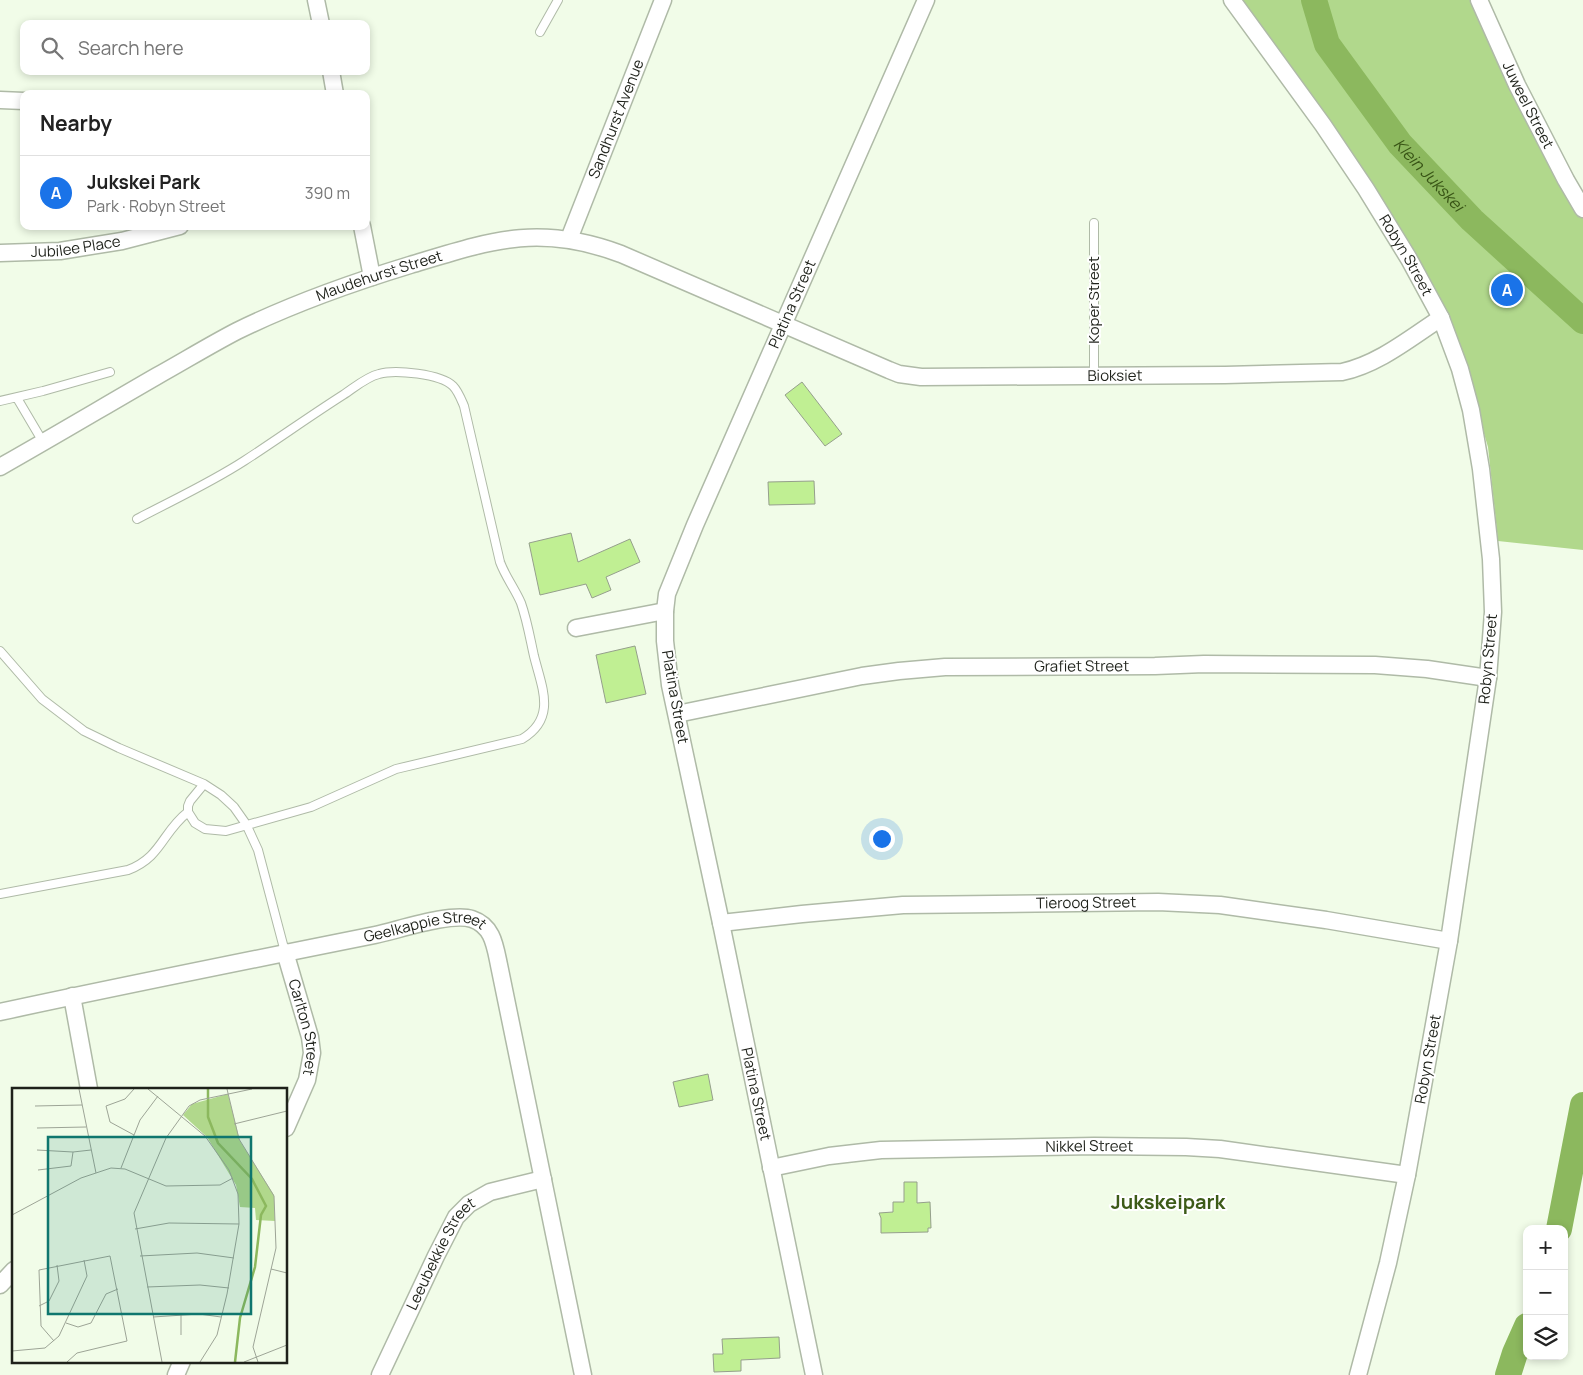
<!DOCTYPE html>
<meta charset="utf-8">
<style>
body{margin:0;font-family:Manrope,sans-serif;background:#f2f2f2;color:#222}
.controls{position:absolute;right:15px;bottom:15px;display:grid;overflow:hidden;border-radius:10px;box-shadow:0 2px 8px #0003}
.controls button{width:45px;height:45px;display:grid;place-items:center;padding:0;border:0;border-bottom:1px solid #e0e0e0;background:#fff;color:#222;font:25px sans-serif}
.you{position:absolute;left:881px;top:838px;width:18px;height:18px;margin:-12px;border:4px solid #fff;border-radius:50%;background:#1a73e8;box-shadow:0 0 0 8px #1a73e833}
.badge{display:grid;place-items:center;width:32px;height:32px;border-radius:50%;background:#1a73e8;color:#fff;font-size:16px;font-weight:700}
.pin{position:absolute;translate:-50% -50%;border:2px solid #fff;box-shadow:0 1px 5px #0006}
.list{margin:0;padding:0;list-style:none}
h2{display:flex;justify-content:space-between;align-items:center;height:65px;margin:0;padding:0 20px;font-size:21px}
h2 small{font-size:16px;font-weight:400;color:#767676}
.list li{display:grid;grid-template-columns:32px 1fr auto;gap:15px;align-items:center;box-sizing:border-box;height:75px;padding:0 20px;border-top:1px solid #e0e0e0}
.list b{display:block;font-size:19px;white-space:nowrap}
.list p{margin:0;font-size:16px;white-space:nowrap;color:#767676}
.list em{font-size:16px;font-style:normal;color:#767676}
.icon{flex:none;width:28px;height:28px;fill:none;stroke:currentColor;stroke-width:2;stroke-linecap:round;stroke-linejoin:round}
.map{position:relative;flex:none;width:1583px;height:1375px;overflow:hidden}
.search{position:absolute;background:#fff;box-shadow:0 2px 8px #0003;left:20px;top:20px;width:350px;height:55px;display:flex;align-items:center;gap:12px;box-sizing:border-box;padding:0 18px;border-radius:10px;color:#767676;font-size:19px}
.panel{position:absolute;background:#fff;box-shadow:0 2px 8px #0003;left:20px;top:90px;width:350px;height:140px;border-radius:10px}
.map>svg:first-child{display:block}
.green{fill:#b1d88c}
.lines{fill:none;stroke-linecap:round;stroke-linejoin:round}
.river{stroke:#8cb85e;stroke-width:26}
.building{fill:#c0ef93;stroke:#959f8c}
.lane-casing{stroke:#afbaa7;stroke-width:10}
.street-casing{stroke:#afbaa7;stroke-width:19}
.lane{stroke:#fff;stroke-width:8}
.street{stroke:#fff;stroke-width:16}
.labels{text-anchor:middle;stroke-width:4;stroke-linejoin:round;paint-order:stroke}
.street-label{font-size:15px;fill:#1e211a;stroke:#fff}
.water-label{font-size:16px;font-style:italic;fill:#385415;stroke:#fff}
.district-label{font-size:20px;font-weight:bold;fill:#3d5b18;stroke:#fff}
.inset-river{fill:none;stroke:#8cb85e;stroke-width:2.5}
.inset-road{fill:none;stroke:#9da496;stroke-width:1}
.view{fill:#0f766e;fill-opacity:0.15;stroke:#0f766e;stroke-width:2.5}
.inset-edge{fill:none;stroke:#1e211a;stroke-width:2.5}
</style>
<div class="map">
<svg width="1583" height="1375" viewBox="0 0 1583 1375">
<rect width="100%" height="100%" fill="#f1fce8"/>
<path class="green" d="M1241,0H1484L1493,28L1583,195V550L1498,541L1488,447L1465,370L1447,320Z"/>
<g class="lines">
<g class="river">
<path id="s1" d="M1314,0L1327,44L1400,144L1472,220L1583,321"/>
<path d="M1559,1229L1583,1105"/>
<path d="M1508,1375L1515,1353L1527,1326"/>
</g>
</g>
<path class="building" d="M802,382L842,434L825,446L785,395Z
M814,481L815,504L769,505L768,482Z
M571,533L578,562L630,539L640,562L606,577L611,590L592,598L586,584L540,595L529,543Z
M635,646L646,694L606,703L596,655Z
M708,1074L713,1100L679,1107L673,1082Z
M904,1182H917V1203L930,1202L931,1228H928V1232L881,1233V1218L879,1213L893,1212V1202H904Z
M779,1337L780,1358L741,1360V1371L714,1372L713,1354H723L722,1339Z"/>
<g class="lines">
<g class="lane-casing">
<path id="lane" d="M540,32L558,0
M1094,223V376
M17,398L43,442
M0,401L43,391L110,372
M137,519C173,500 210,483 244,461C278,439 310,416 343,395C354,388 366,377 379,374C395,369 441,374 453,386C458,391 461,399 464,406L500,562C505,576 515,589 521,603C527,620 530,638 534,656C542,688 557,718 522,739L396,769L311,807L226,831L205,829L195,823L188,812V806L190,801L204,784
M0,651L42,699L84,731L119,748L204,784L221,795L234,807L246,824L258,850L285,952
M0,894L128,870C162,857 162,832 188,812"/>
</g>
<g class="street-casing">
<g id="street">
<path d="M316,0L321,24"/>
<path id="s2" d="M1232,0L1323,125L1366,189L1409,259L1441,318L1460,369L1471,410L1481,469L1491,559L1493,612L1488,678L1449,941L1407,1175L1388,1263L1358,1375"/>
<path id="s3" d="M1479,0L1517,85L1566,180L1583,209"/>
<path d="M331,71L335,94"/>
<path d="M0,100L24,101"/>
<path d="M362,226L372,277"/>
<path id="s4" d="M569,239L663,0"/>
<path id="s5" d="M0,253L60,251L122,241L180,226"/>
<path id="s6" d="M0,467C53,437 105,406 157,376C184,361 210,345 237,331C292,304 351,283 410,265C490,241 538,223 621,254L889,370L899,374L921,377L1225,375L1342,372C1379,364 1410,338 1441,318"/>
<path d="M576,628L665,611"/>
<path id="s7" d="M677,714L862,676L899,671L945,667L1155,666L1204,664L1375,665L1427,669L1488,678"/>
<path id="s8" d="M721,923L802,914L903,905L1158,902L1220,905L1326,920L1449,941"/>
<path id="s9" d="M285,952L310,1037L312,1053L307,1080L286,1128"/>
<path d="M72,996L89,1089"/>
<path id="s10" d="M0,1012C125,985 250,960 375,935C399,930 451,912 472,919C493,926 495,946 499,965L583,1375"/>
<path id="s11" d="M771,1168L829,1156L881,1150L1094,1146L1186,1147L1220,1149L1407,1175"/>
<path d="M0,1285L14,1270"/>
<path d="M176,1375L182,1361"/>
<path id="s12" d="M380,1375L436,1256L456,1217L469,1204L490,1192L543,1179"/>
<path id="s13" d="M814,1375L721,923L670,685L665,641V611L667,594L695,525L926,0"/>
</g>
</g>
<use href="#lane" class="lane"/>
<use href="#street" class="street"/>
</g>
<g class="labels">
<g class="street-label">
<text dy="5" stroke="none"><textPath href="#s3" startOffset="116">Juweel Street</textPath></text>
<text dy="5" stroke="none"><textPath href="#s4" startOffset="129">Sandhurst Avenue</textPath></text>
<text dy="5" stroke="none"><textPath href="#s5" startOffset="76">Jubilee Place</textPath></text>
<text dy="5" stroke="none"><textPath href="#s2" startOffset="309">Robyn Street</textPath></text>
<text dy="5" stroke="none"><textPath href="#s6" startOffset="426">Maudehurst Street</textPath></text>
<text transform="translate(1094 300) rotate(-90)" y="5">Koper Street</text>
<text dy="5" stroke="none"><textPath href="#s13" startOffset="1112">Platina Street</textPath></text>
<text dy="5" stroke="none"><textPath href="#s6" startOffset="1194">Bioksiet</textPath></text>
<text transform="translate(1488 659) rotate(-85)" y="5">Robyn Street</text>
<text dy="5" stroke="none"><textPath href="#s7" startOffset="409">Grafiet Street</textPath></text>
<text transform="translate(675 697) rotate(80)" y="5">Platina Street</text>
<text dy="5" stroke="none"><textPath href="#s8" startOffset="366">Tieroog Street</textPath></text>
<text dy="5" stroke="none"><textPath href="#s10" startOffset="434">Geelkappie Street</textPath></text>
<text dy="5" stroke="none"><textPath href="#s9" startOffset="78">Carlton Street</textPath></text>
<text transform="translate(1428 1059) rotate(-80)" y="5">Robyn Street</text>
<text transform="translate(756 1094) rotate(78)" y="5">Platina Street</text>
<text dy="5" stroke="none"><textPath href="#s11" startOffset="320">Nikkel Street</textPath></text>
<text dy="5" stroke="none"><textPath href="#s12" startOffset="136">Leeubekkie Street</textPath></text>
</g>
<g class="water-label">
<text dy="6" stroke="none"><textPath href="#s1" startOffset="212">Klein Jukskei</textPath></text>
</g>
<g class="district-label">
<text x="1168" y="1209">Jukskeipark</text>
</g>
</g>
<g transform="translate(12 1088)">
<rect width="275" height="275" fill="#f1fce8"/>
<path d="M216,6L228,53L262,107L263,133L244,132L243,120L228,119L224,97L195,49L171,27L180,16Z" fill="#b1d88c"/>
<path class="inset-river" d="M196,1V29L206,55L240,91L254,118L249,127L243,179L228,230L223,274"/>
<path class="inset-road" d="M67,1L84,85M122,1L113,11L94,18L98,34L122,47M136,1L193,48L217,82L226,106L227,136L215,206L205,247L188,274M215,1L227,51L262,108L264,160L241,259L246,274M23,18L70,17M222,36L275,23M25,40L74,39M25,62L61,64L79,62M109,80L128,32L146,8M26,82L59,78L61,64M0,127L69,90L99,80L113,81L154,98L208,97L221,90M123,141L157,135L227,136M128,168L185,165L222,170M259,181L275,185M135,199L188,197L217,200M27,218L37,213L47,193L45,177M141,229L187,226L209,229M54,235L66,239L79,235L94,206L106,201M169,247V226M42,253L29,238L27,182L98,168L115,253L65,265L55,274M0,263L33,260L47,248L75,188L72,172M150,274L122,125L154,50L177,18L188,12L240,1M232,274L275,257"/>
<path class="view" d="M36,49H239V226H36Z"/>
<rect width="275" height="275" class="inset-edge"/>
</g>
</svg>
<div class="controls">
<button>+</button>
<button>−</button>
<button><svg class="icon" aria-label="layers" viewBox="0 0 24 24"><path d="M12 4l9 5-9 5-9-5zM3 14l9 5 9-5"/></svg></button>
</div>
<div class="you"></div>
<div class="pin badge" style="left:1507px;top:290px">A</div>
<div class="search"><svg class="icon" aria-label="search" viewBox="0 0 24 24"><circle cx="10" cy="10" r="6"/><path d="M15 15l6 6"/></svg>Search here</div>
<section class="panel">
<h2>Nearby<small></small></h2>
<ul class="list">
<li><span class="badge">A</span><div><b>Jukskei Park</b><p>Park · Robyn Street</p></div><em>390 m</em></li>
</ul>
</section>
</div>
